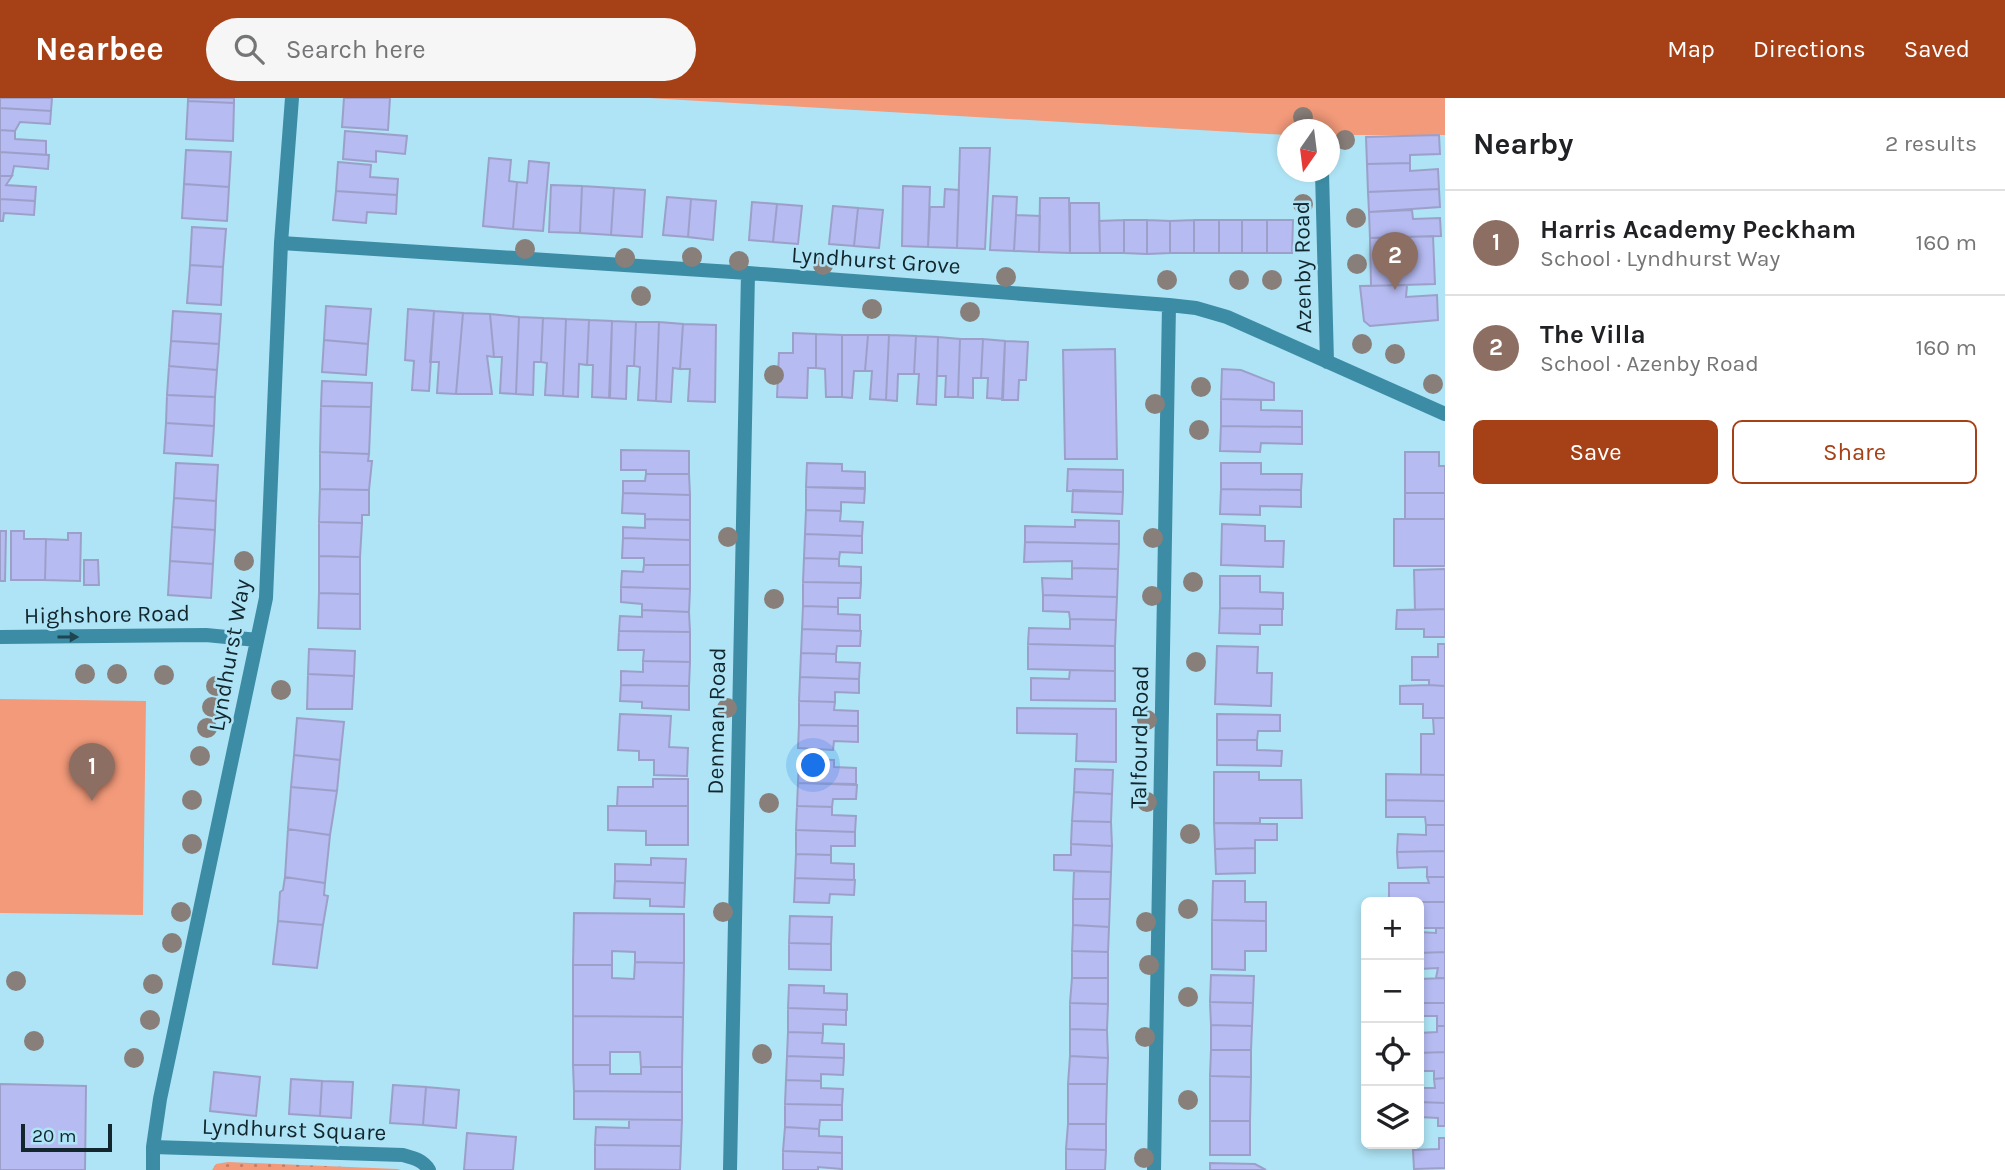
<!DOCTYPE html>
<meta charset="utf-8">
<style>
body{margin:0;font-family:Karla,sans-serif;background:#f6f6f6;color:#202124}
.controls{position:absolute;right:21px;bottom:21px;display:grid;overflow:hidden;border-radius:10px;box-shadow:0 4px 10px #0003}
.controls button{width:63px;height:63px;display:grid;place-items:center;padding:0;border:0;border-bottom:2px solid #e0e0e0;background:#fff;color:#202124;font:35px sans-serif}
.compass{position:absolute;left:1277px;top:21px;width:63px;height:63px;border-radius:50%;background:#fff;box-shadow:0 4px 10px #0003;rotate:194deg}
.scale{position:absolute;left:21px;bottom:18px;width:91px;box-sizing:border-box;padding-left:7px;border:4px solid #11262d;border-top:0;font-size:19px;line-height:24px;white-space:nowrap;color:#11262d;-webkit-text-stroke:5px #aee4f5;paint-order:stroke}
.you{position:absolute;left:814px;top:668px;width:24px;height:24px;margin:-18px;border:5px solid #fff;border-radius:50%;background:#1a73e8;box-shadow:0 0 0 10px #1a73e833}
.badge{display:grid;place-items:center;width:46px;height:46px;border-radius:50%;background:#a64016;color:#fff;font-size:23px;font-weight:700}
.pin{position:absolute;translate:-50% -58px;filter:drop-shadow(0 2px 4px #0008)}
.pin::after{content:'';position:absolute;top:37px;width:24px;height:21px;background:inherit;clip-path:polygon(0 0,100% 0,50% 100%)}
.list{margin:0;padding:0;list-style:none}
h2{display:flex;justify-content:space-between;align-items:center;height:91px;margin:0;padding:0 28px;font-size:30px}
h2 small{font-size:23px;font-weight:400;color:#757577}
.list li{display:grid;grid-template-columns:46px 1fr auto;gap:21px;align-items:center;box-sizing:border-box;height:105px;padding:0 28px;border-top:2px solid #e0e0e0}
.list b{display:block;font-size:26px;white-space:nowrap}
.list p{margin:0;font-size:23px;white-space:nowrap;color:#757577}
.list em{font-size:23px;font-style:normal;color:#757577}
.actions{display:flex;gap:14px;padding:21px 28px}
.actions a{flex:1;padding:16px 0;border:2px solid #a64016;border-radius:10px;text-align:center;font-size:24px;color:#a64016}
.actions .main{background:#a64016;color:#fff}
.icon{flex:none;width:38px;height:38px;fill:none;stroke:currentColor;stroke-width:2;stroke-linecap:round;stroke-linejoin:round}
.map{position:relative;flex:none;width:1445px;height:1072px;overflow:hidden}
header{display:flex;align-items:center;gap:42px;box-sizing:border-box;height:98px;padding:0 35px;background:#a64016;color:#fff}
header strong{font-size:33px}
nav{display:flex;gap:38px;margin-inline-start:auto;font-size:24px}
.search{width:490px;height:63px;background:#f6f6f6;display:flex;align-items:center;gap:18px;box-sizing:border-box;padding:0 24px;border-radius:38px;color:#757577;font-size:26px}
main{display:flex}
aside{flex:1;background:#fff}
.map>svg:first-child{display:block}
.grass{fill:url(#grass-dots)}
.green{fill:#f29a7a}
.building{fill:#b6bbf2;stroke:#9ca0c9;stroke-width:2}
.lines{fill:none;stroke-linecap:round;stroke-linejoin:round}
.minor{stroke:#3b8ca4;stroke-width:14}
.tree{fill:#897f7a}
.oneway{fill:#1e4551}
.labels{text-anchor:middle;stroke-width:5;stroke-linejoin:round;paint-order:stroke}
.street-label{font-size:23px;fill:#11262d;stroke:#aee4f5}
</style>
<header>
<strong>Nearbee</strong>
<div class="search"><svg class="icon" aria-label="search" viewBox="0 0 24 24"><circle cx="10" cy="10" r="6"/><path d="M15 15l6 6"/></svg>Search here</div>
<nav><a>Map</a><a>Directions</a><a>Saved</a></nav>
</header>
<main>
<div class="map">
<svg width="1445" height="1072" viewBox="0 0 1445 1072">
<defs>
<pattern id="grass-dots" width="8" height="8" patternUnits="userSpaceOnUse" patternTransform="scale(1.75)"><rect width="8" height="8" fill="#f29a7a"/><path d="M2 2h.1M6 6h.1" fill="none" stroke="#c37d64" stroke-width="1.8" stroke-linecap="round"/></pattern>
</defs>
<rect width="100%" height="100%" fill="#aee4f5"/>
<path class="grass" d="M228,1064L397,1071L401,1072H212L216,1066Z"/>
<path class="green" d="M649,0H1445V37H1330V32H1288L1287,37Z
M0,601L146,603L143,817L0,815Z"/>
<path class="building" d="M0,0H52L51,13L0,10Z
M188,0H234V5L188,3Z
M344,0H390L388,32L342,29Z
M188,3L234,5L233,43L186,41Z
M0,10L51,13L50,26L20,24L15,33L0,32Z
M0,32L15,33V41L46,43V57L0,54Z
M345,33L407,38L405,56L376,53V64L343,61Z
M1439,37L1440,56L1410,57V65L1367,66L1366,39Z
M960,50H990L985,151L957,150Z
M186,52L231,54L229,89L184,86Z
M0,54L49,57L48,71L14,68L12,78H0Z
M489,60L511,62L509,83L517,84L513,131L483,128Z
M529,63L549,65L543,133L513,131L517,84L527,85Z
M338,64L371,67L370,79L398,81L397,97L336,93Z
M1410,65V73L1438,71L1439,91L1368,94L1367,66Z
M0,78H12L6,87L36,89L35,103L0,101Z
M184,86L229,89L227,123L182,120Z
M551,87L582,88L580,135L549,134Z
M582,88L614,90L611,137L580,135Z
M903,88L930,89L928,149L902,148Z
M614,90L645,92L642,139L611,137Z
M945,91L959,92L957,150L928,149L930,109H944Z
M1439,91L1440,109L1369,114L1368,94Z
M336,93L397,97L396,116L367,114L366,125L333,122Z
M993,98L1017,99L1014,153L990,152Z
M667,99L691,101L688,139L663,137Z
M1040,100H1069L1070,155L1039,154Z
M0,101L35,103L34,117L4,115L3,123H0Z
M691,101L716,103L713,142L688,139Z
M752,104L777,106L773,144L749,142Z
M1070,105H1099L1100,155H1070Z
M777,106L802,108L798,146L773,144Z
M833,108L858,110L854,148L829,146Z
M858,110L883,112L879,150L854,148Z
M1412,112L1413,121L1440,120L1441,138L1370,140L1369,114Z
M1016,117L1040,118L1039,154L1014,153Z
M1124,122V155H1100L1099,123Z
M1124,122H1147V156L1124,155Z
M1147,122L1170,123V155L1147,156Z
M1194,122V155H1170V123Z
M1194,122H1219V155H1194Z
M1219,122H1242V155H1219Z
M1242,122H1267V155H1242Z
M1267,122H1293L1292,155H1267Z
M192,129L226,131L223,169L190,167Z
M1433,138L1435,186L1371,188L1370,140Z
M190,167L223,169L221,207L187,205Z
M1407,187L1406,199L1437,197L1438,222L1370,228L1364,223L1360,188Z
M326,208L371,211L368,246L324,242Z
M408,211L434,213L429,293L412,292L414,263L405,262Z
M173,213L221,216L219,246L171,243Z
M434,213L463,215L456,296L437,295L439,264H430Z
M463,215L490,216L494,259L487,258L492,296H456Z
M490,216L519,219L516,296L500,295L502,259H494Z
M519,219L543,220L541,264H534L533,297L516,296Z
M543,220L566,221L563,298L545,297L547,265L541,264Z
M566,221L589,222L587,267L579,266L578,299L563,298Z
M589,222L612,223L610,300L592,299L593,267H587Z
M612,223L636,224L634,268H627L626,301L609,300Z
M636,224H659L656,303L638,302L640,269L634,268Z
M659,224L683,226L680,271L673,270L671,304L656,303Z
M683,226L716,227L715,304L688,303L690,271H680Z
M793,235L816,236V270H808L807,300L777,299L779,255H793Z
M816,236L842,237V299H826L825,271L816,270Z
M842,237H868L865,273H854L852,300L842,299Z
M868,237H889L886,302L870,301L872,273H865Z
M889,237L916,238L914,276H898L897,303L886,302Z
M916,238L938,239L936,307L917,306L919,276H914Z
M938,239L960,241L958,299H945L946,278H937Z
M960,241H983L981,280H973V300L958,299Z
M983,241L1005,243L1003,301L987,300L988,280H981Z
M324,242L368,246L366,277L322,274Z
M171,243L219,246L217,272L169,268Z
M1005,243L1028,244L1026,282H1019L1018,302H1002Z
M1115,251L1117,361H1065L1063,252Z
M169,268L217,272L215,299L167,297Z
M1222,271L1241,272L1274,285V302L1221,301Z
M322,283L372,285L371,309L321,308Z
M167,297L215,299L214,328L166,325Z
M1221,301L1261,302V312L1302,313V329L1221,328Z
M321,308L371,309L369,356L320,354Z
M166,325L214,328L212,358L164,355Z
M1221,328L1302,329V346L1261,345L1260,354L1220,353Z
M621,352L689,353V376H646V372H621Z
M320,354L369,356L368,363H372L369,392L320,391Z
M1405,354H1439V368H1445V395H1405Z
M176,365L218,367L216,403L174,400Z
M807,365L842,366V373L865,374V391L806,389Z
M1221,365H1261V376H1302L1301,392L1221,391Z
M1068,371L1123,372V394L1067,393Z
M646,376H689L690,397L623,395V383H645Z
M806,389L865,390L864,405L841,404V413L806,412Z
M320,391L369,392V417H362V425L319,424Z
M1221,391L1301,392V409L1260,408V417L1220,416Z
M1073,392L1123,394L1122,416L1072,414Z
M623,395L690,397V422L645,421V416L622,415Z
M1405,395H1445V421H1405Z
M174,400L216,403L215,432L172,429Z
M806,412L841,413L840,423L863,424L862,438L805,436Z
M645,421L690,422V442L623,440V429L645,430Z
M1394,421H1445V468H1394Z
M1075,422L1119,423V446L1025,444V428L1075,429Z
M319,424L362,425L360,459L319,458Z
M1222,426L1265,428V443H1284L1283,469L1221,467Z
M172,429L215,432L213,466L170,463Z
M0,433H6L5,483H0Z
M11,433H24V441H46L45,482H11Z
M68,435H81L80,483L45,482L46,441L68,442Z
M805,436L862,438V455L840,454L839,461L804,460Z
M623,440L690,442V467H644V460H622Z
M1025,444L1119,446L1118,471L1072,470V463L1024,464Z
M319,458L360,459V496L319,495Z
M804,460L839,461V468L861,469V485L803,484Z
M84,462H98L99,487H84Z
M170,463L213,466L211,500L168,497Z
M644,467H690V491L621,489L622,473L643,474Z
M1072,470L1118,471L1117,499L1043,497L1042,480L1072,481Z
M1445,471V511L1415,512L1414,472Z
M1220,478H1260V494L1283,495V511L1220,510Z
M803,484L861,485L860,500H838V509L803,508Z
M621,489L690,491L689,514L642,512V506L621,504Z
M319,495L360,496V531L318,530Z
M1043,497L1117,499L1116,522L1070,521L1069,514L1043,513Z
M803,508L838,509V516L860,517V533L802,531Z
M1220,510L1282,511V527H1260V536L1219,535Z
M1445,511V539H1424V531H1396L1397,512Z
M642,512L689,514L690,534L619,533L620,518L642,519Z
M1070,521L1116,522L1115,548L1028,546L1029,530L1070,531Z
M802,531L861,533L860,548H837L836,556L801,555Z
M619,533L690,534V564L643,563L644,552H618Z
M1028,546L1115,548V573L1028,571Z
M1438,546H1445V588L1429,587V582H1412V559H1438Z
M1217,548L1258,549L1257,575H1272L1271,608L1215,606Z
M309,551L355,553L354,578L308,576Z
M801,555L836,556V564L860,565L859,581L800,579Z
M643,563L690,564L689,588L621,587V573L643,574Z
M1070,572L1115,573V603L1031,602V580L1069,581Z
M308,576L354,578L352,611H307Z
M800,579L859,581V595L835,594V604L799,603Z
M621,587L689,588V612L642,610V604L620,603Z
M1429,587L1445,588V620H1423V606H1400V588Z
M799,603L835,604L834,612L858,613V628L799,627Z
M1017,610L1116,611V664L1076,663L1077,636L1017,635Z
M620,616L671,618L669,649L688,650L687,678L654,677V662H639V653L618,652Z
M1217,616L1280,617V633H1258L1257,642H1217Z
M297,620L344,624L340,662L294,657Z
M1433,620H1445V677H1421V636H1434Z
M799,627L858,628V644L834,643L833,652L798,650Z
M1217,642H1257V652L1282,653L1281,668L1217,667Z
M294,657L340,662L337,693L291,689Z
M799,661L834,662V669L856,670V686L798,685Z
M1075,671L1113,672L1112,696L1074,694Z
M1214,674H1259V682H1301L1302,720H1260V725H1214Z
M1386,676L1445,677V703L1386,702Z
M653,681H688V708H617L618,689H653Z
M798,685L857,687L856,701H833L832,709L797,708Z
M291,689L337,693L330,737L288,731Z
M1074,694L1112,696L1111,724L1072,723Z
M1386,702L1445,703V727H1426L1425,719H1386Z
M608,708H688V747H646V733L608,732Z
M797,708L832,709V717L856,718L855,734L796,732Z
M1072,723L1111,724L1112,748L1071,746Z
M1214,725L1277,726V742H1255V750L1215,751Z
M1426,727H1445V753L1397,754L1398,736L1426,737Z
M288,731L330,737L325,785L285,779Z
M796,732L855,734V748H831V757L796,756Z
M1071,746L1112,748L1111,774L1054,772V757H1071Z
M1255,750V775L1216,776L1215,751Z
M1445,753V779H1427V769L1398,770L1397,754Z
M796,756L831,757V765L854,766V782L795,780Z
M651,760L686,761L685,785L615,783V766L651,767Z
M1074,773L1111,774L1110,801H1073Z
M285,779L325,785L324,797L328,798L323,827L278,823L280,794L283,792Z
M1427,779H1445V804H1389V785H1429Z
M795,780L855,782L854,797L830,796L829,805L794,804Z
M615,783L685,785L684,809L650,808V801L614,800Z
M1213,783H1245V804H1266V823L1212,822Z
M1073,801H1110L1109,829L1073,827Z
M1411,804H1445V830H1419V804Z
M574,815L684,816V865L635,864V854L612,853V867H573Z
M790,818L832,819L831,846L789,845Z
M1212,822L1266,823V853H1245V872L1212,871Z
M278,823L323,827L317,870L273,866Z
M1073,827L1109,829L1108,854L1072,853Z
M1436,830H1445V854L1419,855V834L1436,835Z
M789,845L831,846V872L789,871Z
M1072,853L1108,854V880H1072Z
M1445,854V880H1436L1438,870L1419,871V855Z
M635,864L684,865L683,919L573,918V867H612V880L634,881Z
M1211,877L1254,878L1253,905L1210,904Z
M1072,880H1108V906L1070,905Z
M1445,880V905H1419V881Z
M789,887L824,888V895L847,896V912L788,910Z
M1210,904L1253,905L1252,928L1211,927Z
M1070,905L1108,906L1107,932L1070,931Z
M1419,905H1445V928H1437V918H1419Z
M788,910L846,912V927L823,926V935L788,934Z
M573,918L683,919L682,969H641L640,954H610V967H573Z
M1211,927L1252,928L1251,952H1211Z
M1437,928H1445V954L1419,955V935L1437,934Z
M1070,931L1107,932L1108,960L1070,958Z
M788,934L823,935L822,945L844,946V960L787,958Z
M1211,952H1251V979L1210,978Z
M1445,954V980L1434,981V973H1419V955Z
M787,958L844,960L843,977L821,976V983L786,982Z
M1070,958L1108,960L1107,986H1068Z
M573,967H610V976H641V969H682V994L574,993Z
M214,974L260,979L256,1018L210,1013Z
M1210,978L1251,979L1250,1023H1210Z
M1445,980V1005L1419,1004V990H1435L1434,981Z
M291,981L322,983L320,1018L289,1016Z
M786,982L821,983V990L843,991L842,1007L785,1006Z
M322,983L353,984L351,1020L320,1018Z
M0,986L86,988L85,1072H0Z
M1068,986H1107L1106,1026H1068Z
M393,987L426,989L423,1027L390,1025Z
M426,989L459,992L456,1030L423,1027Z
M574,993L682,994V1022L574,1021Z
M1419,1004L1445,1005V1028H1438V1020L1419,1019Z
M785,1006L842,1007V1022H820L819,1031L785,1029Z
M629,1022H682L681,1048L595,1047L596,1029L629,1030Z
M1210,1023H1250V1057H1210Z
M1068,1026H1106V1052L1066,1051Z
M785,1029L819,1031V1038L842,1039V1055L783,1053Z
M467,1035L516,1039L513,1072H464Z
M1439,1040H1445V1070L1414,1071L1413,1052L1439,1051Z
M595,1047L681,1048L680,1072L595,1071Z
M1066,1051L1106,1052L1105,1072H1066Z
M783,1053L842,1055V1071L818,1069V1072H783Z
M1210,1065L1255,1066L1266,1072H1210Z"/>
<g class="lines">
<path class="minor" d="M1322,74L1327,264
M281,145L748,175L1169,207L1196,210L1227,219L1445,316
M0,539L206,537L257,542
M153,1049L403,1057C414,1060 423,1062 429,1072
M153,1072V1049L160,1001L266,500L281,145L292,0
M730,1072L748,175
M1154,1072L1169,207"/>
</g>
<g class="tree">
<circle cx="1303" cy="19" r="10"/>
<circle cx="1345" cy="42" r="10"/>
<circle cx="1303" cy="106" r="10"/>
<circle cx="1356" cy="120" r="10"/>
<circle cx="525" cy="151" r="10"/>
<circle cx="692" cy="159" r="10"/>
<circle cx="625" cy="160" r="10"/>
<circle cx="739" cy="163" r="10"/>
<circle cx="1357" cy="166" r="10"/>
<circle cx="823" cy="167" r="10"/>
<circle cx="1006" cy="179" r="10"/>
<circle cx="1167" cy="182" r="10"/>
<circle cx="1239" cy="182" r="10"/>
<circle cx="1272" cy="182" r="10"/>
<circle cx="641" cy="198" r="10"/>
<circle cx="872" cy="211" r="10"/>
<circle cx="970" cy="214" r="10"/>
<circle cx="1362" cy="246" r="10"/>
<circle cx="1395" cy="256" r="10"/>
<circle cx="774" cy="277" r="10"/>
<circle cx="1433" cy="286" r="10"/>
<circle cx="1201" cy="289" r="10"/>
<circle cx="1155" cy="306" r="10"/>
<circle cx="1199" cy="332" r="10"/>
<circle cx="728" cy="439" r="10"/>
<circle cx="1153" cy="440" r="10"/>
<circle cx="244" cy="463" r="10"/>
<circle cx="1193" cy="484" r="10"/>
<circle cx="1152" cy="498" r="10"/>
<circle cx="774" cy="501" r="10"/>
<circle cx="1196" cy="564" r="10"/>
<circle cx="85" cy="576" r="10"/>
<circle cx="117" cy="576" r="10"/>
<circle cx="164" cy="577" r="10"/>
<circle cx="216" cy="588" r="10"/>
<circle cx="281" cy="592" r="10"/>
<circle cx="212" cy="609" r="10"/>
<circle cx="727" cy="610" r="10"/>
<circle cx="1147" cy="622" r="10"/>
<circle cx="207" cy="630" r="10"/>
<circle cx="200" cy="658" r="10"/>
<circle cx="192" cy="702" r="10"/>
<circle cx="1147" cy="704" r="10"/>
<circle cx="769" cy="705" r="10"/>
<circle cx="1190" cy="736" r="10"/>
<circle cx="192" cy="746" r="10"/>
<circle cx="1188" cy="811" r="10"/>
<circle cx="181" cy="814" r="10"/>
<circle cx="723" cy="814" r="10"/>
<circle cx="1146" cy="824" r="10"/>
<circle cx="172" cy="845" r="10"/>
<circle cx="1149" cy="867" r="10"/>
<circle cx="16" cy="883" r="10"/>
<circle cx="153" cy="886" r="10"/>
<circle cx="1188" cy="899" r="10"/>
<circle cx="150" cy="922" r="10"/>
<circle cx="1145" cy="939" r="10"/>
<circle cx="34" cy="943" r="10"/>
<circle cx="762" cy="956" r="10"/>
<circle cx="134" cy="960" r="10"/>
<circle cx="1188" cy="1002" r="10"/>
<circle cx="1144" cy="1060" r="10"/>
</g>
<defs><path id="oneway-solid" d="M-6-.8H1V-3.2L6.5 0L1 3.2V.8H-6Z" transform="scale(1.75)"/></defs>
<use class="oneway" href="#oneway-solid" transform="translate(68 539)"/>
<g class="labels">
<g class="street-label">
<text transform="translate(876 162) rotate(4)" y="8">Lyndhurst Grove</text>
<text transform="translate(1302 169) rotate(-91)" y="8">Azenby Road</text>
<text transform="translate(107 516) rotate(-1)" y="8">Highshore Road</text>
<text transform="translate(229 557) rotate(-80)" y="8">Lyndhurst Way</text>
<text transform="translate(716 623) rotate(-89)" y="8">Denman Road</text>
<text transform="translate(1139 639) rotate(-89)" y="8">Talfourd Road</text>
<text transform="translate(294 1031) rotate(2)" y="8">Lyndhurst Square</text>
</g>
</g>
</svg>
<div class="controls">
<button>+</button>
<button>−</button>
<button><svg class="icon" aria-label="locate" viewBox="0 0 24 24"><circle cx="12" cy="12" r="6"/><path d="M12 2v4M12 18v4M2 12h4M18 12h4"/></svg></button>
<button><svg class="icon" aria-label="layers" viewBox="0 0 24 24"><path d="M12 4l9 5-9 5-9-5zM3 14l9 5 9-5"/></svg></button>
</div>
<svg class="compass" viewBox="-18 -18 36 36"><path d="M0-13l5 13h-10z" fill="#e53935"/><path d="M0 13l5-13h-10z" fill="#757577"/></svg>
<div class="scale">20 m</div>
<div class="you"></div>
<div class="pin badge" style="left:92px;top:703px;background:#8d6e63">1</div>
<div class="pin badge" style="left:1395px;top:192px;background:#8d6e63">2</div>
</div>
<aside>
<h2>Nearby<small>2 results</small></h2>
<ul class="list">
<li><span class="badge" style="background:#8d6e63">1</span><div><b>Harris Academy Peckham</b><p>School · Lyndhurst Way</p></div><em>160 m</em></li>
<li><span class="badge" style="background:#8d6e63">2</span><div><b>The Villa</b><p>School · Azenby Road</p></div><em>160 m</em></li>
</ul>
<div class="actions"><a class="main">Save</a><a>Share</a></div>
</aside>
</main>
